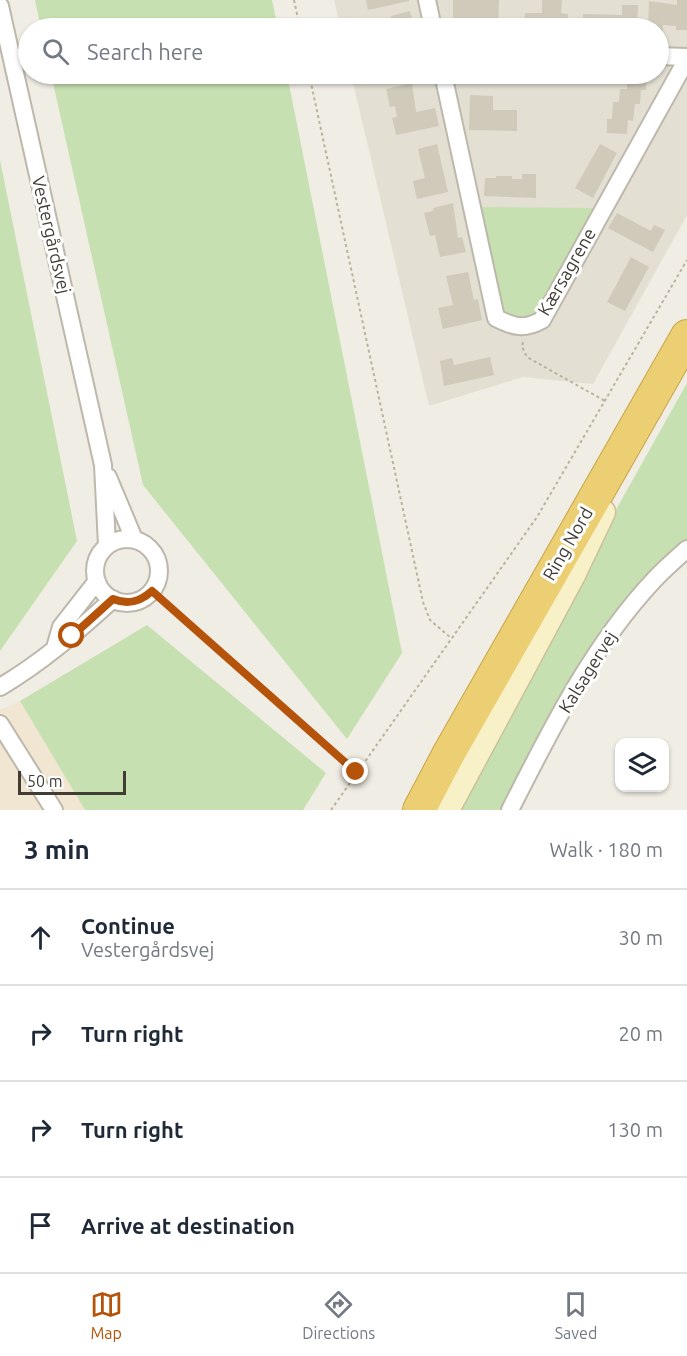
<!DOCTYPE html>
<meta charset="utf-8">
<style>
body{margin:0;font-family:Ubuntu,sans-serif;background:#f6f6f7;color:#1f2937}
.controls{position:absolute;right:18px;bottom:18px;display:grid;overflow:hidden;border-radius:12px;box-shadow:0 2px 4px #0004}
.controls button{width:54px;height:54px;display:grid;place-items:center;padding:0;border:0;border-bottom:2px solid #e0e1e3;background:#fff;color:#1f2937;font:30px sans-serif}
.scale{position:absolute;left:18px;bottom:15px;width:108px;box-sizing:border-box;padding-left:6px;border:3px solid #413d35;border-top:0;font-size:16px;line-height:21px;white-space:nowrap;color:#413d35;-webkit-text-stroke:4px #fff;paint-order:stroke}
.stop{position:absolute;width:18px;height:18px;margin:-14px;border:4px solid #b45309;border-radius:50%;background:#fff}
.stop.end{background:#b45309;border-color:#fff;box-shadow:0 2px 6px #0008}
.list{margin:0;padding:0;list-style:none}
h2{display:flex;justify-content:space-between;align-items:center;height:78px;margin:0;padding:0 24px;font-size:26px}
h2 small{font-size:20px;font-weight:400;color:#747a83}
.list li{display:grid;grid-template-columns:39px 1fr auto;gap:18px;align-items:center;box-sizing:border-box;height:96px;padding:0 24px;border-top:2px solid #e0e1e3}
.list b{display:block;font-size:22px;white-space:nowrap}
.list p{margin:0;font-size:20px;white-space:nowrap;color:#747a83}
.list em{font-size:20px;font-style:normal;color:#747a83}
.icon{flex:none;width:33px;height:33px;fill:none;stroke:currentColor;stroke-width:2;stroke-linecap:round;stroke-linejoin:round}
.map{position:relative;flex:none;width:687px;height:810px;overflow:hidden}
.search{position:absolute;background:#fff;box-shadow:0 2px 4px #0004;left:18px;right:18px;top:18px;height:66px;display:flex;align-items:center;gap:15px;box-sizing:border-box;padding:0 21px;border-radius:33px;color:#747a83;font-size:22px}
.sheet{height:462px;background:#fff}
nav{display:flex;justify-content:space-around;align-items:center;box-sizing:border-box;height:84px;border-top:2px solid #e0e1e3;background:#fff;font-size:16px;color:#747a83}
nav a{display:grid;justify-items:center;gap:3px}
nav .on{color:#b45309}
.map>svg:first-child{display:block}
.residential{fill:#e3dfd3}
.commercial{fill:#f0e6d1}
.green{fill:#c7e0b1}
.building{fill:#d0cabb}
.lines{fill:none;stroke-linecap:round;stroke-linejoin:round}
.street-casing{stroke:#bdb8ab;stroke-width:20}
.secondary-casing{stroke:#cbc199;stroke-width:27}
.highway-casing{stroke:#caa445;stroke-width:34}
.path{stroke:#bab29b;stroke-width:2;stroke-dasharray:3 3;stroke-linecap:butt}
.street{stroke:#fff;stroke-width:16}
.secondary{stroke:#f8f0c7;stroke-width:24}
.highway{stroke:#ecce73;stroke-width:32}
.route{stroke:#b45309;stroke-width:8}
.labels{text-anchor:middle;stroke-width:6;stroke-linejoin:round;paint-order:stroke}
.street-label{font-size:18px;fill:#413d35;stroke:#fff}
</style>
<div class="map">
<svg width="687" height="810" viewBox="0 0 687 810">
<rect width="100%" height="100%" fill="#f0ede4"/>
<path class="residential" d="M334,0H687V215L593,384L523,377L429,406L351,74H658V28H341Z"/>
<path class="commercial" d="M20,701L85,810H0V710Z"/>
<path class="green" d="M35,0H272L278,28H41Z
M51,74H287L402,653L347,739L143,485Z
M0,160L77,541L0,651Z
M480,207L593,208L539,314L527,322L502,312Z
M687,383V542L646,578L506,810H457L613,515Z
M147,625L326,773L303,810H85L20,701Z"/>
<path class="building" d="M366,0H409V1L368,10Z
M453,0H499L498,28H479L480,18H471V20H453Z
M542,0H562L561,13L568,14V28H524L525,13H542Z
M677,0H687V30H676V26L663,25V40H658V28H648L649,1L677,5Z
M622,5H638L637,28H583V14L622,15Z
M410,11L414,28H393L391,16Z
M638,74H646V90H641L640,104H635L633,121L628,120L627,134L607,133V119H612L613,102H619L620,89H627V76H638Z
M412,83L416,112L435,108L439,126L396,135L392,118L397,117L395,106L390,107L386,89Z
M470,95L493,96V110H517V131L469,130Z
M437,144L448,192L417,199L413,181L425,178L418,149Z
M600,144L617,153L593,198L575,188Z
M522,174H536V198L484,196L485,178H496V176H512V179H522Z
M453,203L458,238L462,237L466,252L440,257L435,235L430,236L424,213L433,211V208Z
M617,213L651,231L654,225L665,230L653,252L608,228Z
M631,257L649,267L625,311L607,302Z
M468,272L474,300L478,299L482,320L443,329L438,308L453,305L446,276Z
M490,357L494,375L444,386L440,361L452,358L454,365Z"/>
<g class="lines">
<g class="street-casing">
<path id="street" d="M427,0L433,28
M0,6L103,465L107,545
M658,56L687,57
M443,74L496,318C514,327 524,330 542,320L687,59
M108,477L134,539
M95 571a32 32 0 1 1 64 0a32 32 0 1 1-64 0Z
M55,648L61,627L97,581
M0,687C41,663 78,631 113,599
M0,724L54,810
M510,810C550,731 592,646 654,580C664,569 676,559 687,549"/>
</g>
<g class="secondary-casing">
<path id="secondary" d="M447,810L573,575L603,512"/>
</g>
<g class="highway-casing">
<path id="highway" d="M419,810L449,753L687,336"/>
</g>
<path class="path" d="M294,0L300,28
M309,74L423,602L430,620L451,638
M523,342L522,347L527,357L605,401
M152,591L356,772
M331,810L537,517L687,260"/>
<use href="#street" class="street"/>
<use href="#secondary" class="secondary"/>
<use href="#highway" class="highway"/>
</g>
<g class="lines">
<path class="route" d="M72,636L113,599C128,605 140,602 152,591L356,772"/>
</g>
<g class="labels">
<g class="street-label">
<text transform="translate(51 235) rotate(77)" y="6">Vestergårdsvej</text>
<text transform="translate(567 272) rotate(-60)" y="6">Kærsagrene</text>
<text transform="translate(568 544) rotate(-60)" y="6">Ring Nord</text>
<text transform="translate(588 672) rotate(-58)" y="6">Kalsagervej</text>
</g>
</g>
</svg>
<div class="controls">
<button><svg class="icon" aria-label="layers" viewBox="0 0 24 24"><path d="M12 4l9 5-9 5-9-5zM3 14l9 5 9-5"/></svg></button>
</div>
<div class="scale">50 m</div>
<div class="stop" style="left:72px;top:636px"></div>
<div class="stop end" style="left:356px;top:772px"></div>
<div class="search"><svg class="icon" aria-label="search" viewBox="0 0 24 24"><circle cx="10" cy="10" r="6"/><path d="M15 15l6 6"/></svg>Search here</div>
</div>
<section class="sheet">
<h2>3 min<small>Walk · 180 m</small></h2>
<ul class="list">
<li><svg class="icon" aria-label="ahead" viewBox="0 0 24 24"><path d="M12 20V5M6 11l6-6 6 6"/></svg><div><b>Continue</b><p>Vestergårdsvej</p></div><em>30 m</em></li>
<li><svg class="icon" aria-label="right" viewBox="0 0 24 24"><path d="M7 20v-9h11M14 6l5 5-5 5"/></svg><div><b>Turn right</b></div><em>20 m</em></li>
<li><svg class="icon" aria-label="right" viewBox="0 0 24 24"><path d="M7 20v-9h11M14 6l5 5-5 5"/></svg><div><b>Turn right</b></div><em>130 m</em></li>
<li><svg class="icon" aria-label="arrive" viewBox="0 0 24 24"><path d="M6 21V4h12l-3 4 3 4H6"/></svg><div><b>Arrive at destination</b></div></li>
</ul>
</section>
<nav>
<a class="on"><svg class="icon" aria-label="map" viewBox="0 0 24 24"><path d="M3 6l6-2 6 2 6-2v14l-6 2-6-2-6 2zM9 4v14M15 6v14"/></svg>Map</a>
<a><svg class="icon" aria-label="directions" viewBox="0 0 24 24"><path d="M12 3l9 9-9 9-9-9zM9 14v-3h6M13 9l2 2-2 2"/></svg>Directions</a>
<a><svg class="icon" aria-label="saved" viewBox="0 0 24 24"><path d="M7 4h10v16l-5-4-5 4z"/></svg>Saved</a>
</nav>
